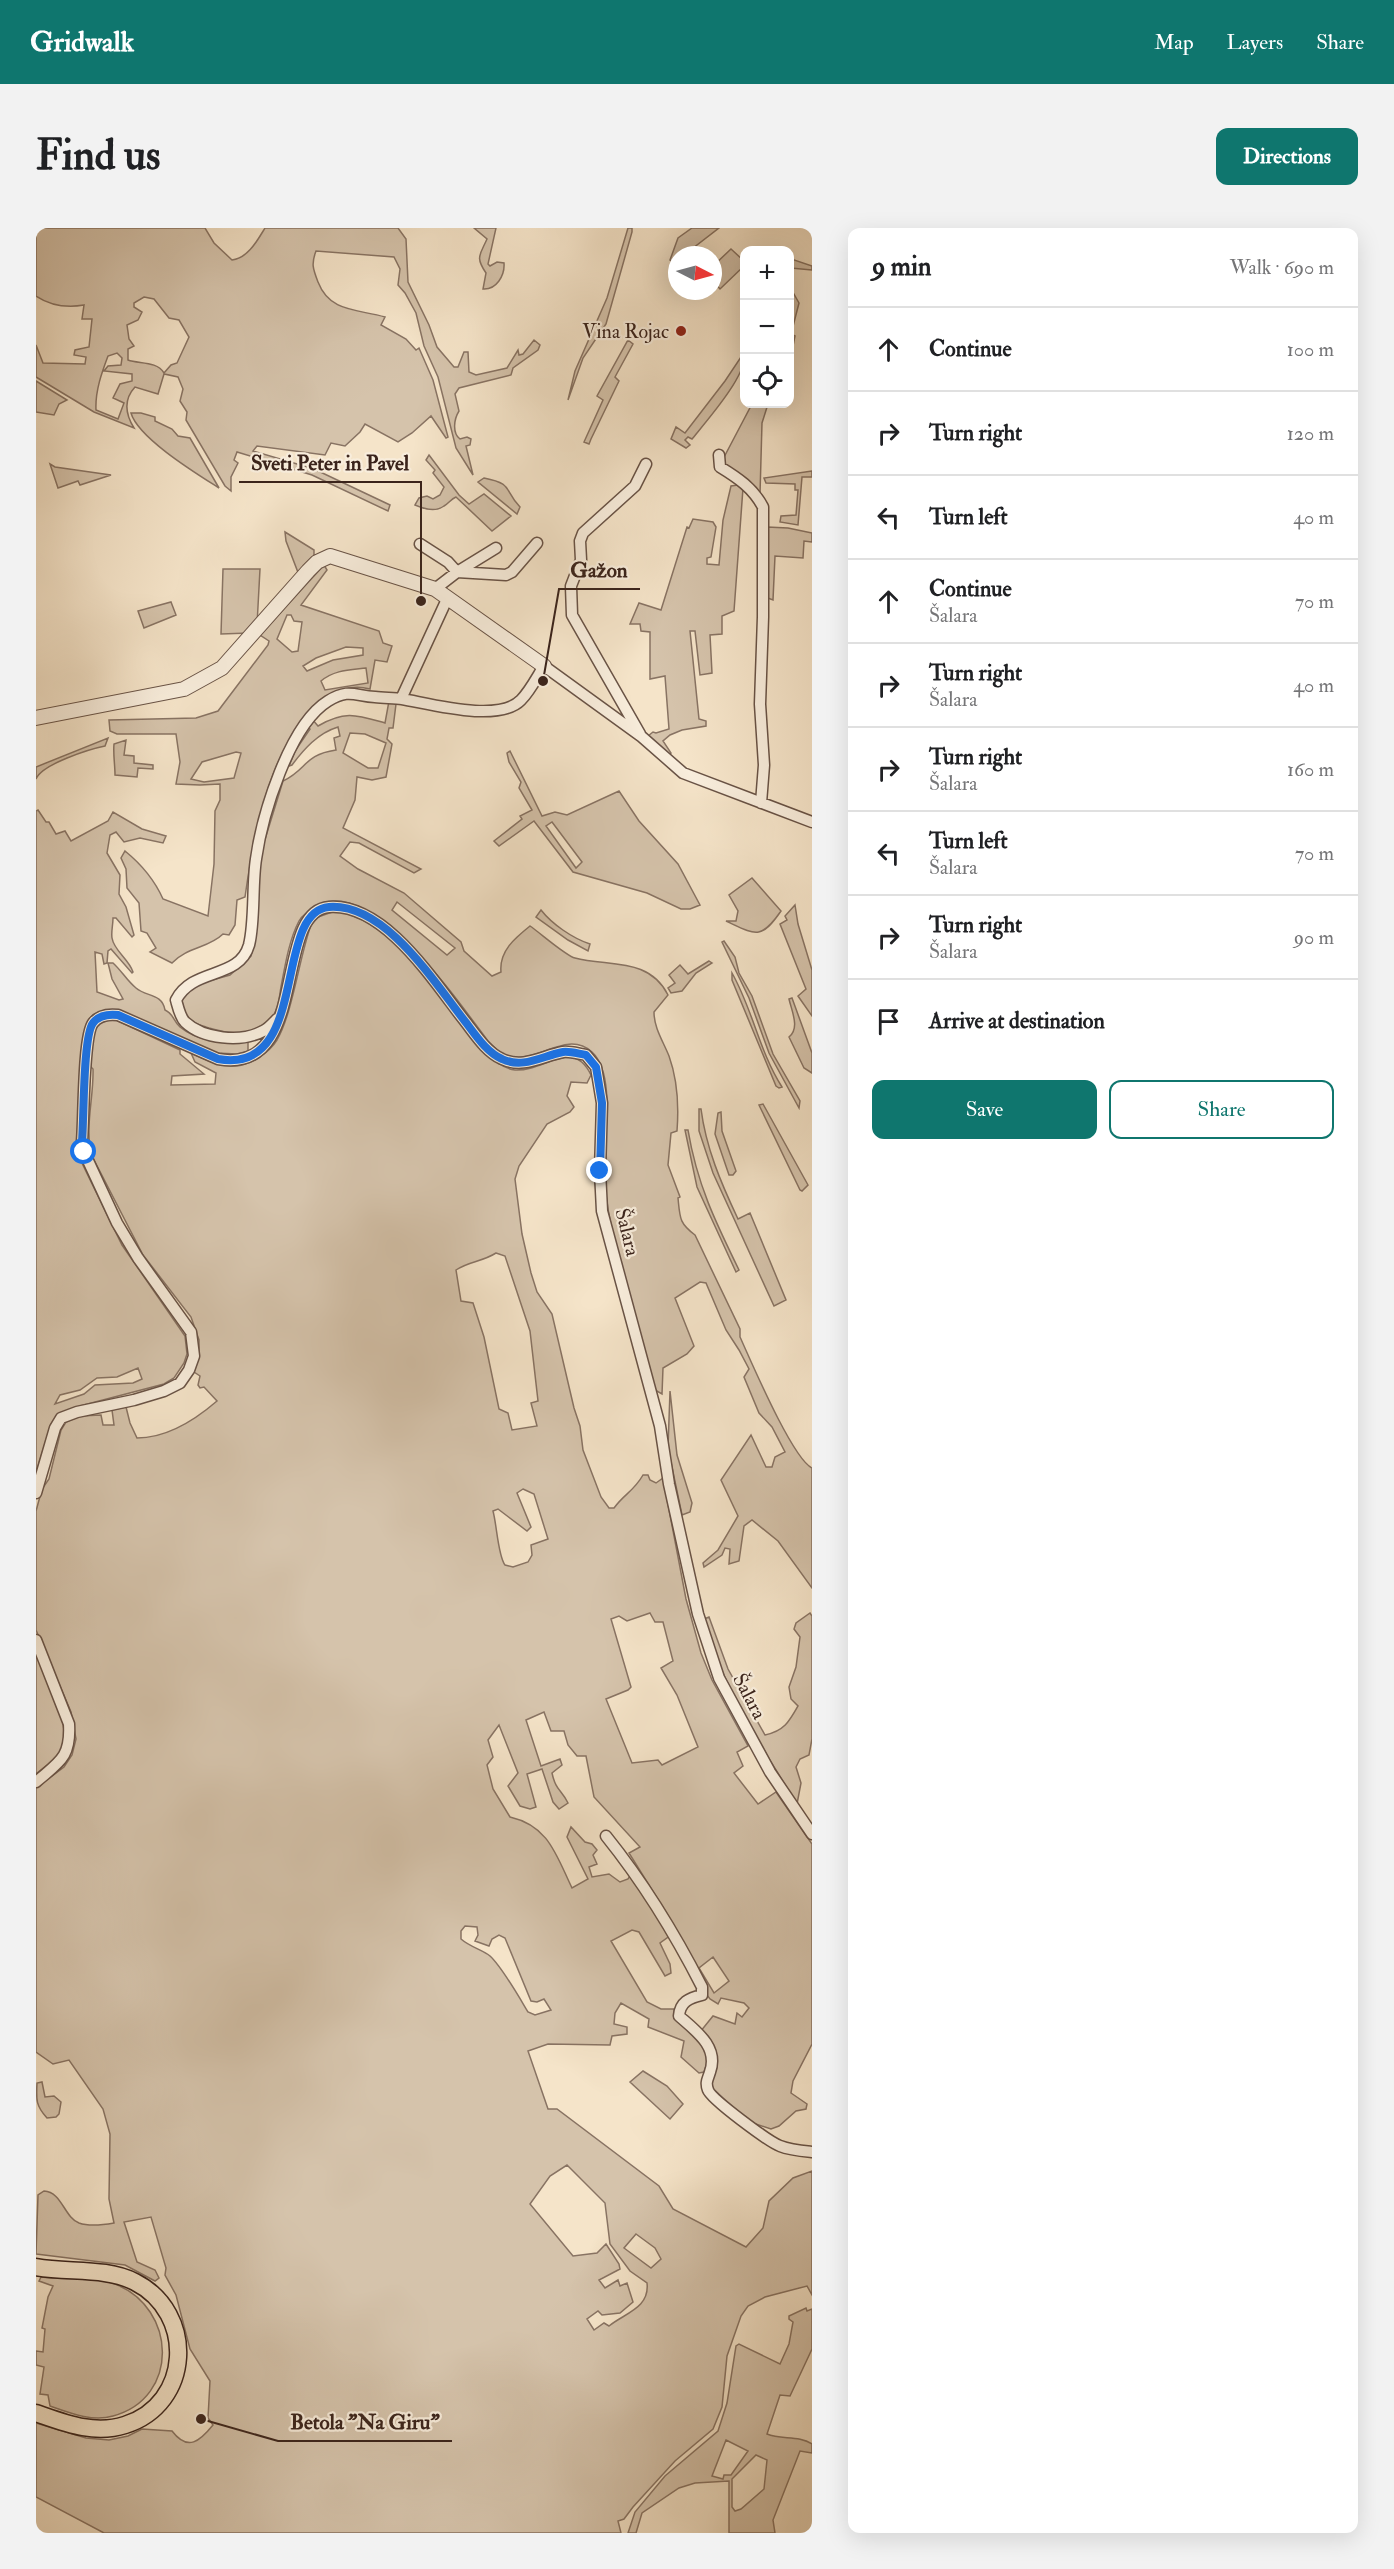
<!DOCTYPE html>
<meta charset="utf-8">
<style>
body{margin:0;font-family:"IM FELL Double Pica",serif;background:#f2f2f2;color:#202124}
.controls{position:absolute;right:18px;top:18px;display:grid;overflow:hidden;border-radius:12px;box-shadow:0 6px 24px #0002}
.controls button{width:54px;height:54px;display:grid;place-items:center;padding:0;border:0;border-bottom:2px solid #e0e0e0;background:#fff;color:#202124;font:30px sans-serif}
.compass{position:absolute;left:632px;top:18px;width:54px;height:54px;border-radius:50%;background:#fff;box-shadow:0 6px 24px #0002;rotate:96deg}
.stop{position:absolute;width:18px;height:18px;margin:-14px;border:4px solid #1a73e8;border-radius:50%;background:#fff}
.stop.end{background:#1a73e8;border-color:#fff;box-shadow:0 2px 6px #0008}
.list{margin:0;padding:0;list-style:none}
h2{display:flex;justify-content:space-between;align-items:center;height:78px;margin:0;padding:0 24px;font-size:26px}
h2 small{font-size:20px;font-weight:400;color:#757577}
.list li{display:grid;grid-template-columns:39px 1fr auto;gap:18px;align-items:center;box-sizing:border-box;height:84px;padding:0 24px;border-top:2px solid #e0e0e0}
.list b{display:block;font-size:22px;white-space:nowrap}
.list p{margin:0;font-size:20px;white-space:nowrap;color:#757577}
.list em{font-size:20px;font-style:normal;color:#757577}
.actions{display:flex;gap:12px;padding:18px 24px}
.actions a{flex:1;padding:14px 0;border:2px solid #0f766e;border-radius:12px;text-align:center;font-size:21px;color:#0f766e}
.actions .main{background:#0f766e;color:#fff}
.icon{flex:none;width:33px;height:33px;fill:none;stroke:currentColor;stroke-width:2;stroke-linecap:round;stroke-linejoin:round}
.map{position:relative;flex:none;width:776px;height:2305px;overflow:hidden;border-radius:12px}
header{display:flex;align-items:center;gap:36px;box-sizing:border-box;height:84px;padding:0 30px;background:#0f766e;color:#fff}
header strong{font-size:28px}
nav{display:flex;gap:33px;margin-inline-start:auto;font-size:21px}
.intro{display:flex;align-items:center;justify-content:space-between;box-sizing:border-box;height:144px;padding:0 36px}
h1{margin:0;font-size:42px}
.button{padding:15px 27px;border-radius:12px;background:#0f766e;color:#fff;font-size:21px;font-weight:700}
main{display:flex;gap:36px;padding:0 36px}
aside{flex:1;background:#fff;border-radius:12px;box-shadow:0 6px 24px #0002}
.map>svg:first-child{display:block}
.green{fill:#d5c3ab;stroke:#887363;stroke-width:1.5;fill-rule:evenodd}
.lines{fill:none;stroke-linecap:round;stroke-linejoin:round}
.minor-casing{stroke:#695346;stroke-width:13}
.tertiary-casing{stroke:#695346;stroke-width:16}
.primary-casing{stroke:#3a231b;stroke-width:19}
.minor{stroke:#f8eddc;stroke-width:10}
.tertiary{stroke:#f8eddc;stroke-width:14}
.primary{stroke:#f5e4c9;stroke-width:16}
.route{stroke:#1a73e8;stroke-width:8}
.poi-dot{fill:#8f2418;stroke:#f8eddc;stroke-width:2}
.labels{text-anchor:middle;stroke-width:4.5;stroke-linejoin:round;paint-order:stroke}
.poi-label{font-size:20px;fill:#3a231b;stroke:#f8eddc;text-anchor:end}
.street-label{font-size:20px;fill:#3a231b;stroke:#f8eddc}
.leader{fill:none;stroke:#3a231b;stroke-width:2}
.callout-dot{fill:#3a231b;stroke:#f8eddc;stroke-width:2}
.callout-label{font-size:21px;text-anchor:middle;font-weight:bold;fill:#3a231b;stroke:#f8eddc;stroke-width:4.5;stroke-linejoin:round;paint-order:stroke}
</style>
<header>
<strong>Gridwalk</strong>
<nav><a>Map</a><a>Layers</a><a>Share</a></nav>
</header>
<div class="intro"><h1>Find us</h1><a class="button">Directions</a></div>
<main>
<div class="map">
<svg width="776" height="2305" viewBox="0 0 776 2305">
<rect width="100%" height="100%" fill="#f5e4c9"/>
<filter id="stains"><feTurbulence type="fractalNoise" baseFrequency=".00333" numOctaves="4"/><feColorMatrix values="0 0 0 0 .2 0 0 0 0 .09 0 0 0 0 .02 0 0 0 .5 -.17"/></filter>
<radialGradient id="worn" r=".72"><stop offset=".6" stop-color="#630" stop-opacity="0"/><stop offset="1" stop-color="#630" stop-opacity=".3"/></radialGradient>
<path class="green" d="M0,0H169L178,15L196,32C212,30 221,13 229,0H362L370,11L372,54L393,97L401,119L418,139H422L428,124H432L433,144L440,147L471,140L482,122L483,127L487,126L498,112L504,117L502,122L477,140L475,147L423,160L419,166L423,183C418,191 416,205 424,211L431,209L435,211L434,217L430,218L437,247L420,220L402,149L388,118L380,85L369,65L362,57L364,41L358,29L280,23C275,36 277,41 282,54C294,85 322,81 349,89L345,97L370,111L380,122L383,120L397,152L412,209L410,210L395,188L376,205L362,214L329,196L324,204L309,218L295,215L289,227L221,218L217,223L278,241L354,277L352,283L276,247L201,224L198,232L202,235L195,249V263L189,258L150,192L151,184L144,173L147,161L142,149L128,146L122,166L99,159C87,172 90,187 98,200L58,184L0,149V117L7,135L49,136L50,129L38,127L39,122L53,119L56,91H46L48,77C30,80 15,78 0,68ZM108,69L118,71L133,90L143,92L153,109L141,135L135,137L128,145C121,133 103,136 92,132V121L98,118L93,111L91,97L102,92L106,84L98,79V75ZM81,125L86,130L85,137L72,138L68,143L96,146V153L84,156L77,170L88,175L82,191L60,182C59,163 66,144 72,128Z
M438,0H460L452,36L454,38L461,34L468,35C469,48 460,62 447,61L450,45C439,29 444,27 451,11Z
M592,0H596V4L570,96L547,130L532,172L539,143L571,70Z
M656,0H683L648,27H641V33L638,35L634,32L642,10Z
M695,21L708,33V38L684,61L677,53V38Z
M754,25L758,32L776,38V42L755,40L754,59L763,75L755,106L759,108L754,133Z
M592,112L597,116L579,149L583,153L555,211L553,216L548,214L567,172L561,168Z
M707,126C715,143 668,196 656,211L652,209L649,212L654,217L650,220L635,211L640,199L649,205L689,153Z
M0,153L31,172L23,176L18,187L0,184Z
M716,176H732L726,195L724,266L686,233Z
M95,185H105L119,189V193L136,201L142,208L154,210L183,260C161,246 102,210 95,185Z
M393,227L423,267L433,276L448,266L475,288L456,303L420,269C415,271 413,275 408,278C400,284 388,281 379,277L383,270L391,268L397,271L404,267L408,259L397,245L399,242L390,232Z
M14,236L19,239L75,247L44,257L42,253L22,260Z
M776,243V249H766L762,297L744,294L745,288L760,287L762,262H759V256L730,255L728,250Z
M448,250C478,256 467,261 484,279L481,286L442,254Z
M702,257L707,260L698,383L686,388V406L674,407L676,445L664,447L659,403H654L663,491L670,493V498L646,502L634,507L627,513L635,525L632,527L612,508L617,504L620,505L633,501L629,448L614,451V404L605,403L604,396H594L603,375L625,382L651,299L653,300L657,291L677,294L680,299L675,329L671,330V336L683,337L687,292L695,258Z
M731,299L752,300L776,305V314L768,313L767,330L739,328L737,372L729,369Z
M249,304L278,322V330L263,347L250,313Z
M288,337L291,342L265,377L343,403L347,415L356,418L351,434L339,432L334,461C318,457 310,460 296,468C235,503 218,605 209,669L201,672L199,697L193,707L187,706C173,720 151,719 136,735L114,724L120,720L111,705L105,703L103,675L91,660L90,641L85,630L89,623C105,636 119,653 127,671L172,688L178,636L179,583L184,572V556L164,557L140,556L144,534L140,506H81L74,503L73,492L160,490L182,483L232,417L233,413L224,407ZM251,387H255L258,393L266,394L262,423L256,424L241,411ZM310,419L327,420V427L297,432L271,443L267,438L280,430ZM330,440L332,455L289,462L285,453C298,442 313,442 330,440ZM200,524L205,525L198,550L168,554L155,551L166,534Z
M187,341H224L221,397L213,405L185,406Z
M135,374L140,387L108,400L102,383Z
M353,473L360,476L357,500H353L351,511L356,516L350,549L336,552L321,549L319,572L307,600L385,641L378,645L323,615L314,614L304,628L322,641L368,665L425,714L428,723L456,748L465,744C463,723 479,710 494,698C503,704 530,728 539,730C573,739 613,729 632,767L618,784C618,800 627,813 633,828C642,853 643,877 641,903L635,905L632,937L644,969L642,970C644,990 643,995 659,1007L704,1101V1109C715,1133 756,1230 776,1240V1360L742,1313L716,1292L708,1298L703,1333L693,1336L694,1321L689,1320L686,1327L668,1339L667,1335L682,1322L702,1288L685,1252L715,1207L730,1239H736L739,1229L749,1224L736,1199L723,1185L708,1149L713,1141L703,1122L690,1102L670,1055L664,1054L639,1070L658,1118L651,1126L627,1140L626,1166L619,1162C609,1126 600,1091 590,1056C579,1017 569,980 568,939C568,910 580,846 556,824C528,799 496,843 465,825C461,822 456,817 452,813C423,775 340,652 284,676C277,680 267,686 263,693C253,712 249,738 245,759C243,770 243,781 236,789C218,809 197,807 173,800C165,797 155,795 150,787C147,782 146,775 146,769L162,756L194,747L215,728L219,704L220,659L226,621L247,553C272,541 267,527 300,522L298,510L304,508L302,499C282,505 268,521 256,537L253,538L259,523L274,501L271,498L276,491L282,498C309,482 321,487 349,495ZM314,505L329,506L350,515L342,540H332L307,525ZM361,674L419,720L411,727L356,682Z
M72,510L69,518C54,521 6,536 0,551V539Z
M90,512L88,527L98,528V535L117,537V541L102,540L101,549L79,547C79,536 77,527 78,516Z
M474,523L506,588L519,584L531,587L583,563L603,593L642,636L664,677L654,681H645L611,665L537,644L498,593L463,618L458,613L486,591L484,588L496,582L483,560L485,554L473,534L471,525ZM516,594L546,634L540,640L510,598Z
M2,582L10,594H13L20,606L29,603L35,613L72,593L77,584L106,601L130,608L127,615L104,610L88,614L80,604L74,607L71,625L84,647L83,666L90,679L98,707L96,709L80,690H77C77,697 75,704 76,710C78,723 93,731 97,744L96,745L75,721L72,723L71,735L68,736L66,726L59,724L61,764L83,772L87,771L76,751L72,735H77C85,742 92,754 100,760C110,769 126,765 129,782C138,786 137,793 144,799C163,815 189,815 212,814V823L201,826L180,825L85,783C74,781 64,781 55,789C41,803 43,894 41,917L43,929L86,1017L149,1108L151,1126L148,1135L138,1150L128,1156L44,1178L21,1188L15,1196L0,1245V583ZM102,1140L106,1151L97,1155L59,1157L48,1166L19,1176L24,1167L44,1162L61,1150L81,1149Z
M716,650L745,683C725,712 720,707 690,693H700L702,683L693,667Z
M759,677L762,696L776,742V788L762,768L770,761L744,696L751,692L749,688Z
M505,682C516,696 536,710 554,716L552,723L532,712L500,689Z
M299,683C351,690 392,752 422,791C430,802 438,814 448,823C456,831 467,841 479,842C508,844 537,809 555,847L551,855L535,854L531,868L538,879L534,884L511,896L483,938L479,951L486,1006L495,1045L501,1064L516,1086L538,1180L544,1198L547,1222L565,1269L573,1280H578C588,1266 598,1263 607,1247H612L614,1252L620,1255L627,1250L650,1371L665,1425L676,1452L712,1518L701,1524L707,1538L698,1545L722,1576L740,1564L776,1616V1816L757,1853L755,1865L771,1876L770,1881L760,1883L743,1898L735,1901L711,1893L673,1858L679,1834L664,1804L677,1788L699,1796L701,1785L706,1789L713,1780L708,1775L685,1770L682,1776L674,1771L667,1762L661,1740L631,1686L593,1625L604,1619L558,1569L550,1528H541L532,1517L528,1503H515L508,1484L490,1492L505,1538L524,1531L526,1537L516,1545C520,1563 525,1561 532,1575L523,1581L517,1574L506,1541L491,1546L500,1579L494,1581L484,1578L472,1558L482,1545L463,1497L452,1512L457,1529L451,1537L457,1561L474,1589C513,1598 520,1627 536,1660L552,1651L531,1609L535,1599L549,1614L556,1616L561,1622L557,1627L561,1636L553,1639L556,1649L573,1646L584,1654L592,1651L598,1642L635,1707L624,1715L634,1736L635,1745L629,1748L603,1704L596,1702L575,1713L611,1774L625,1781H638L641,1788L664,1810L674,1826L668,1844L663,1845L645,1829L648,1813L612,1799L613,1791L585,1775L579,1785L578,1796L591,1799V1806L576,1808L574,1817L512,1816L492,1823L512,1881H521L623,1958L637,1981L710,2019L727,2000L733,1973L757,1950L776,1943V2067L771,2058L729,2069L712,2078L705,2088L691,2128L686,2179L677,2201L639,2233L597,2279L588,2291L582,2293L585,2305H68L0,2269V2195L50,2210L73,2212L92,2208L106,2201L136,2203C152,2224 164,2213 177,2197L172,2190L174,2153L154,2121L140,2067L129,2047L130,2040L115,1989L88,1994L101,2034L119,2042L123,2050L119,2053L89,2037L0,2026L2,1967L8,1963C26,1964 28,1989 43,1995C54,1999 67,1997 78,1995L73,1971L74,1906L67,1881L33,1832L17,1836L0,1824V1560L28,1539L36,1527L40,1511L35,1484L0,1402V1283L6,1261L13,1251L25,1202L30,1194L44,1188L65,1187L67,1197H78L76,1182L90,1179L94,1195L101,1210C130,1210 159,1192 181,1173L168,1159L164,1160L162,1157L164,1148L158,1144L163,1128V1112L155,1089L107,1027L56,928C48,900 58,870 57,841L54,838L55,808L63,795L78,791L144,822V826L168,846L136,848L135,857L179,856L180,845L159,834L155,825C168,831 183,839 199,838C214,837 233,825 241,812C257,784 263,730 275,697L282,689ZM460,1025L469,1028L494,1103L502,1173L495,1175L501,1198L476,1202L472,1185L463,1181L448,1109L437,1075L425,1073L420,1042C433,1033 446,1034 460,1025ZM487,1261L498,1266L512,1311L495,1317L496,1327L492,1334L477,1339L469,1337C462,1328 461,1298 457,1283L462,1281L491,1303L495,1299L481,1265ZM614,1385L619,1394H627L637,1433L625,1440L641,1467L662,1519L626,1537L622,1532L596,1535L570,1471L592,1462L595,1459L575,1391L583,1388L591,1393ZM429,1698L441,1699L442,1707L439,1713L453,1718L456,1711L463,1707L469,1710L495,1773L501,1774L508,1771L515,1782L499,1787L492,1784C483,1769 466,1739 454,1728C447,1722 434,1719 425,1711V1703ZM677,1729L693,1753L678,1765L663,1740ZM531,1937L569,1975L574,2016L594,2043L611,2055C614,2080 589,2085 573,2098L568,2095L558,2102L551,2091L562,2083L566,2087L584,2085L597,2074L591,2055L584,2058L582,2052L569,2060L563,2052L584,2041L583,2036L570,2016L561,2025L537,2028L494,1976L514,1948ZM600,2006L619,2020L625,2031L615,2040L588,2020Z
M688,713L699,729L703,745L716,768L737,826L764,873L763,880L733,825L713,770L686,714Z
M673,733L676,735L660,745L646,763L635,765L632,760L639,755L633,747L644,737L652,746Z
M696,745C717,782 723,823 746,859L743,860L740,858L696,752Z
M756,770L776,825V845L768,840L753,809C764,800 756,784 753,771Z
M727,876L772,957L766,963L764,962L723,877Z
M663,881H665C670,920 685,955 702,991L714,985L750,1072L738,1078L677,945L663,903Z
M685,884L686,903L700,943L697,947H693L679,906L682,885Z
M649,902H652C661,956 679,993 703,1042L700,1044L661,959Z
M634,1163L641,1227L656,1275L654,1284L646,1287L632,1220Z
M774,1385L776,1388V1511L773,1527L764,1531L760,1539L765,1555L761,1576C729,1525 681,1449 668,1391L673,1389L692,1441L729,1507C748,1503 753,1494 762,1478L755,1471L753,1459L760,1439L764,1409L758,1401L760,1395Z
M0,1427C10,1448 36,1497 26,1520C20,1533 10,1537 0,1546Z
M607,1843L631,1858L647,1876L634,1891L594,1854Z
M6,1854L9,1869L18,1868L25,1874L23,1886L20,1889L11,1890C0,1878 0,1872 1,1855Z
M5,2049C28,2052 57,2048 79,2056C141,2080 144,2170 77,2188C56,2194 34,2185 14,2178L12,2167L4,2166L8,2139L0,2137V2123L7,2124L9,2101L6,2100L12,2069L17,2058L3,2053Z
M770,2080L771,2083L776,2081V2121L754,2168L744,2167L731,2206C745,2212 763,2207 776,2216V2225L764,2223L737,2292L739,2305H693V2253L659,2255L643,2260L606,2285L600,2305H592L599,2284L629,2248L682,2203L691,2175L700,2118L703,2116L744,2136L753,2116L757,2094L753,2091V2088ZM690,2212L712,2223L695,2247H688L687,2251L676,2248ZM720,2227L731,2232L728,2261L705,2281L699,2283L696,2279V2251Z"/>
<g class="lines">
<g class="minor-casing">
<path id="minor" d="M683,227L684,239C702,250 717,260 727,279V389L724,476L728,537L725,575
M384,316L412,334L421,344L460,320
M399,361L421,344L470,347L476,344L501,315
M365,471L412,369
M604,506L536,387L535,358L545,332L544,313L547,305L599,258L610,236
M241,791C237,795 232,801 227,803C205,815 167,811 149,794C144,789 142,779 140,772C157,739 203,752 213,717C219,694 216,656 220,631C226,588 253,497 292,473C313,460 319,468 339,469C348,470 358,470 366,471C395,476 463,495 485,472C494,463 501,449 508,438L606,509L647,545L776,594
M0,1265L19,1200L25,1190L41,1184L98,1172L128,1163L144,1155L153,1142L158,1128L155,1104L102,1030L81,995L48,924L46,913C48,891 47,808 57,795C63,787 73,786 82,787L182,831C275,848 236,683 293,679C349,675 398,754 428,792C439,806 450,824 466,831C487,841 506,828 527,824C534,823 543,826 550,827L560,839L566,875L564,943L566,983L624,1198L633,1256L662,1386L683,1450L734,1544L776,1606
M0,1412L33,1496C35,1530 23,1534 0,1554
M570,1608C607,1654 639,1706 666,1759V1767C653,1770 644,1774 643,1788C660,1803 683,1819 674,1844C672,1851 669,1854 672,1862C675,1871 733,1914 744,1918C754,1922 766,1923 776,1924"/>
</g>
<g class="tertiary-casing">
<path id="tertiary" d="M0,490L148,461L186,440L272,343L281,334L294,328L399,361L508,438"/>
</g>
<g class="primary-casing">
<path id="primary" d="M0,2039C32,2045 70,2039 99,2054C160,2085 156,2176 89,2197C58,2207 29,2195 0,2185"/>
</g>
<use href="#minor" class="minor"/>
<use href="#tertiary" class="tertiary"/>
<use href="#primary" class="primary"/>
</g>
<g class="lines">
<path class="route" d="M48,924L46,913C48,891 47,808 57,795C63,787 73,786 82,787L182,831C275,848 236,684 293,679C349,675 398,754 428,792C439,806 450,824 466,831C487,841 506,828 527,824C534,823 543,826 550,827L560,839L566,875L564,943"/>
</g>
<circle class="poi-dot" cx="645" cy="103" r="6"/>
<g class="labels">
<g class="poi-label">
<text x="633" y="110">Vina Rojac</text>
</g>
<g class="street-label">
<text transform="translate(592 1004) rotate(76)" y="7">Šalara</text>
<text transform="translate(714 1468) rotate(62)" y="7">Šalara</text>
</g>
</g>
<path class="leader" d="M385 373L385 254H203M507 453L523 361H604M165 2191L242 2213H416"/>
<g class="callout-dot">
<circle cx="385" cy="373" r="6"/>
<circle cx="507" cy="453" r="6"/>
<circle cx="165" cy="2191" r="6"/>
</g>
<g class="callout-label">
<text x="294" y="242">Sveti Peter in Pavel</text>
<text x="563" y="349">Gažon</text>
<text x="329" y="2201">Betola "Na Giru"</text>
</g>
<rect width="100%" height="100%" filter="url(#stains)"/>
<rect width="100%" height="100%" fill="url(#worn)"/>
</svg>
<div class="controls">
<button>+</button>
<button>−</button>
<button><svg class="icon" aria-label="locate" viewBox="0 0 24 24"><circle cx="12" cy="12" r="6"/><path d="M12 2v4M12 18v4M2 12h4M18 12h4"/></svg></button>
</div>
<svg class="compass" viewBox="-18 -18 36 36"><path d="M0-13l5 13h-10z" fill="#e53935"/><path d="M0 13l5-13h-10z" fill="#757577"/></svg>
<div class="stop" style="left:48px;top:924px"></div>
<div class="stop end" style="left:564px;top:943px"></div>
</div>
<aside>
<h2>9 min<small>Walk · 690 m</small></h2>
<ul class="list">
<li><svg class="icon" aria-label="ahead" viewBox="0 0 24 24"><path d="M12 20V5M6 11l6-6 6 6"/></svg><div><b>Continue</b></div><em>100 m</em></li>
<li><svg class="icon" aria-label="right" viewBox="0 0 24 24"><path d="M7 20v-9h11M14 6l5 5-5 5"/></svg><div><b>Turn right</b></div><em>120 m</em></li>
<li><svg class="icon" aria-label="left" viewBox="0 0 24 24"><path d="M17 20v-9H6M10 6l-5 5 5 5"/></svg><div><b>Turn left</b></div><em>40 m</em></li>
<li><svg class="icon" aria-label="ahead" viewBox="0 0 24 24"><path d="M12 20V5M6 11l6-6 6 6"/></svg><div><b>Continue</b><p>Šalara</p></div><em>70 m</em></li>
<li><svg class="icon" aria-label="right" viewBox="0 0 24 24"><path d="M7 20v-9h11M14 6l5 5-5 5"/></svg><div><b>Turn right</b><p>Šalara</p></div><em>40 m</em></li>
<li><svg class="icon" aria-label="right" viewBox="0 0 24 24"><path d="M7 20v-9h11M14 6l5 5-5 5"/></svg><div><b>Turn right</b><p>Šalara</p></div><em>160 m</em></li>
<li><svg class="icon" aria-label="left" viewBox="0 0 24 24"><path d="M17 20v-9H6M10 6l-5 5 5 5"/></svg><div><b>Turn left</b><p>Šalara</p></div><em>70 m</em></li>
<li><svg class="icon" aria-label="right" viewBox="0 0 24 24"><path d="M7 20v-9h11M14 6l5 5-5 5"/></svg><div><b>Turn right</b><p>Šalara</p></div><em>90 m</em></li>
<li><svg class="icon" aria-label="arrive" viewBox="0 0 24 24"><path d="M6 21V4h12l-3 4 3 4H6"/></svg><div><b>Arrive at destination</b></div></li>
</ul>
<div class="actions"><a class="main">Save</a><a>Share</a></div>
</aside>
</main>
